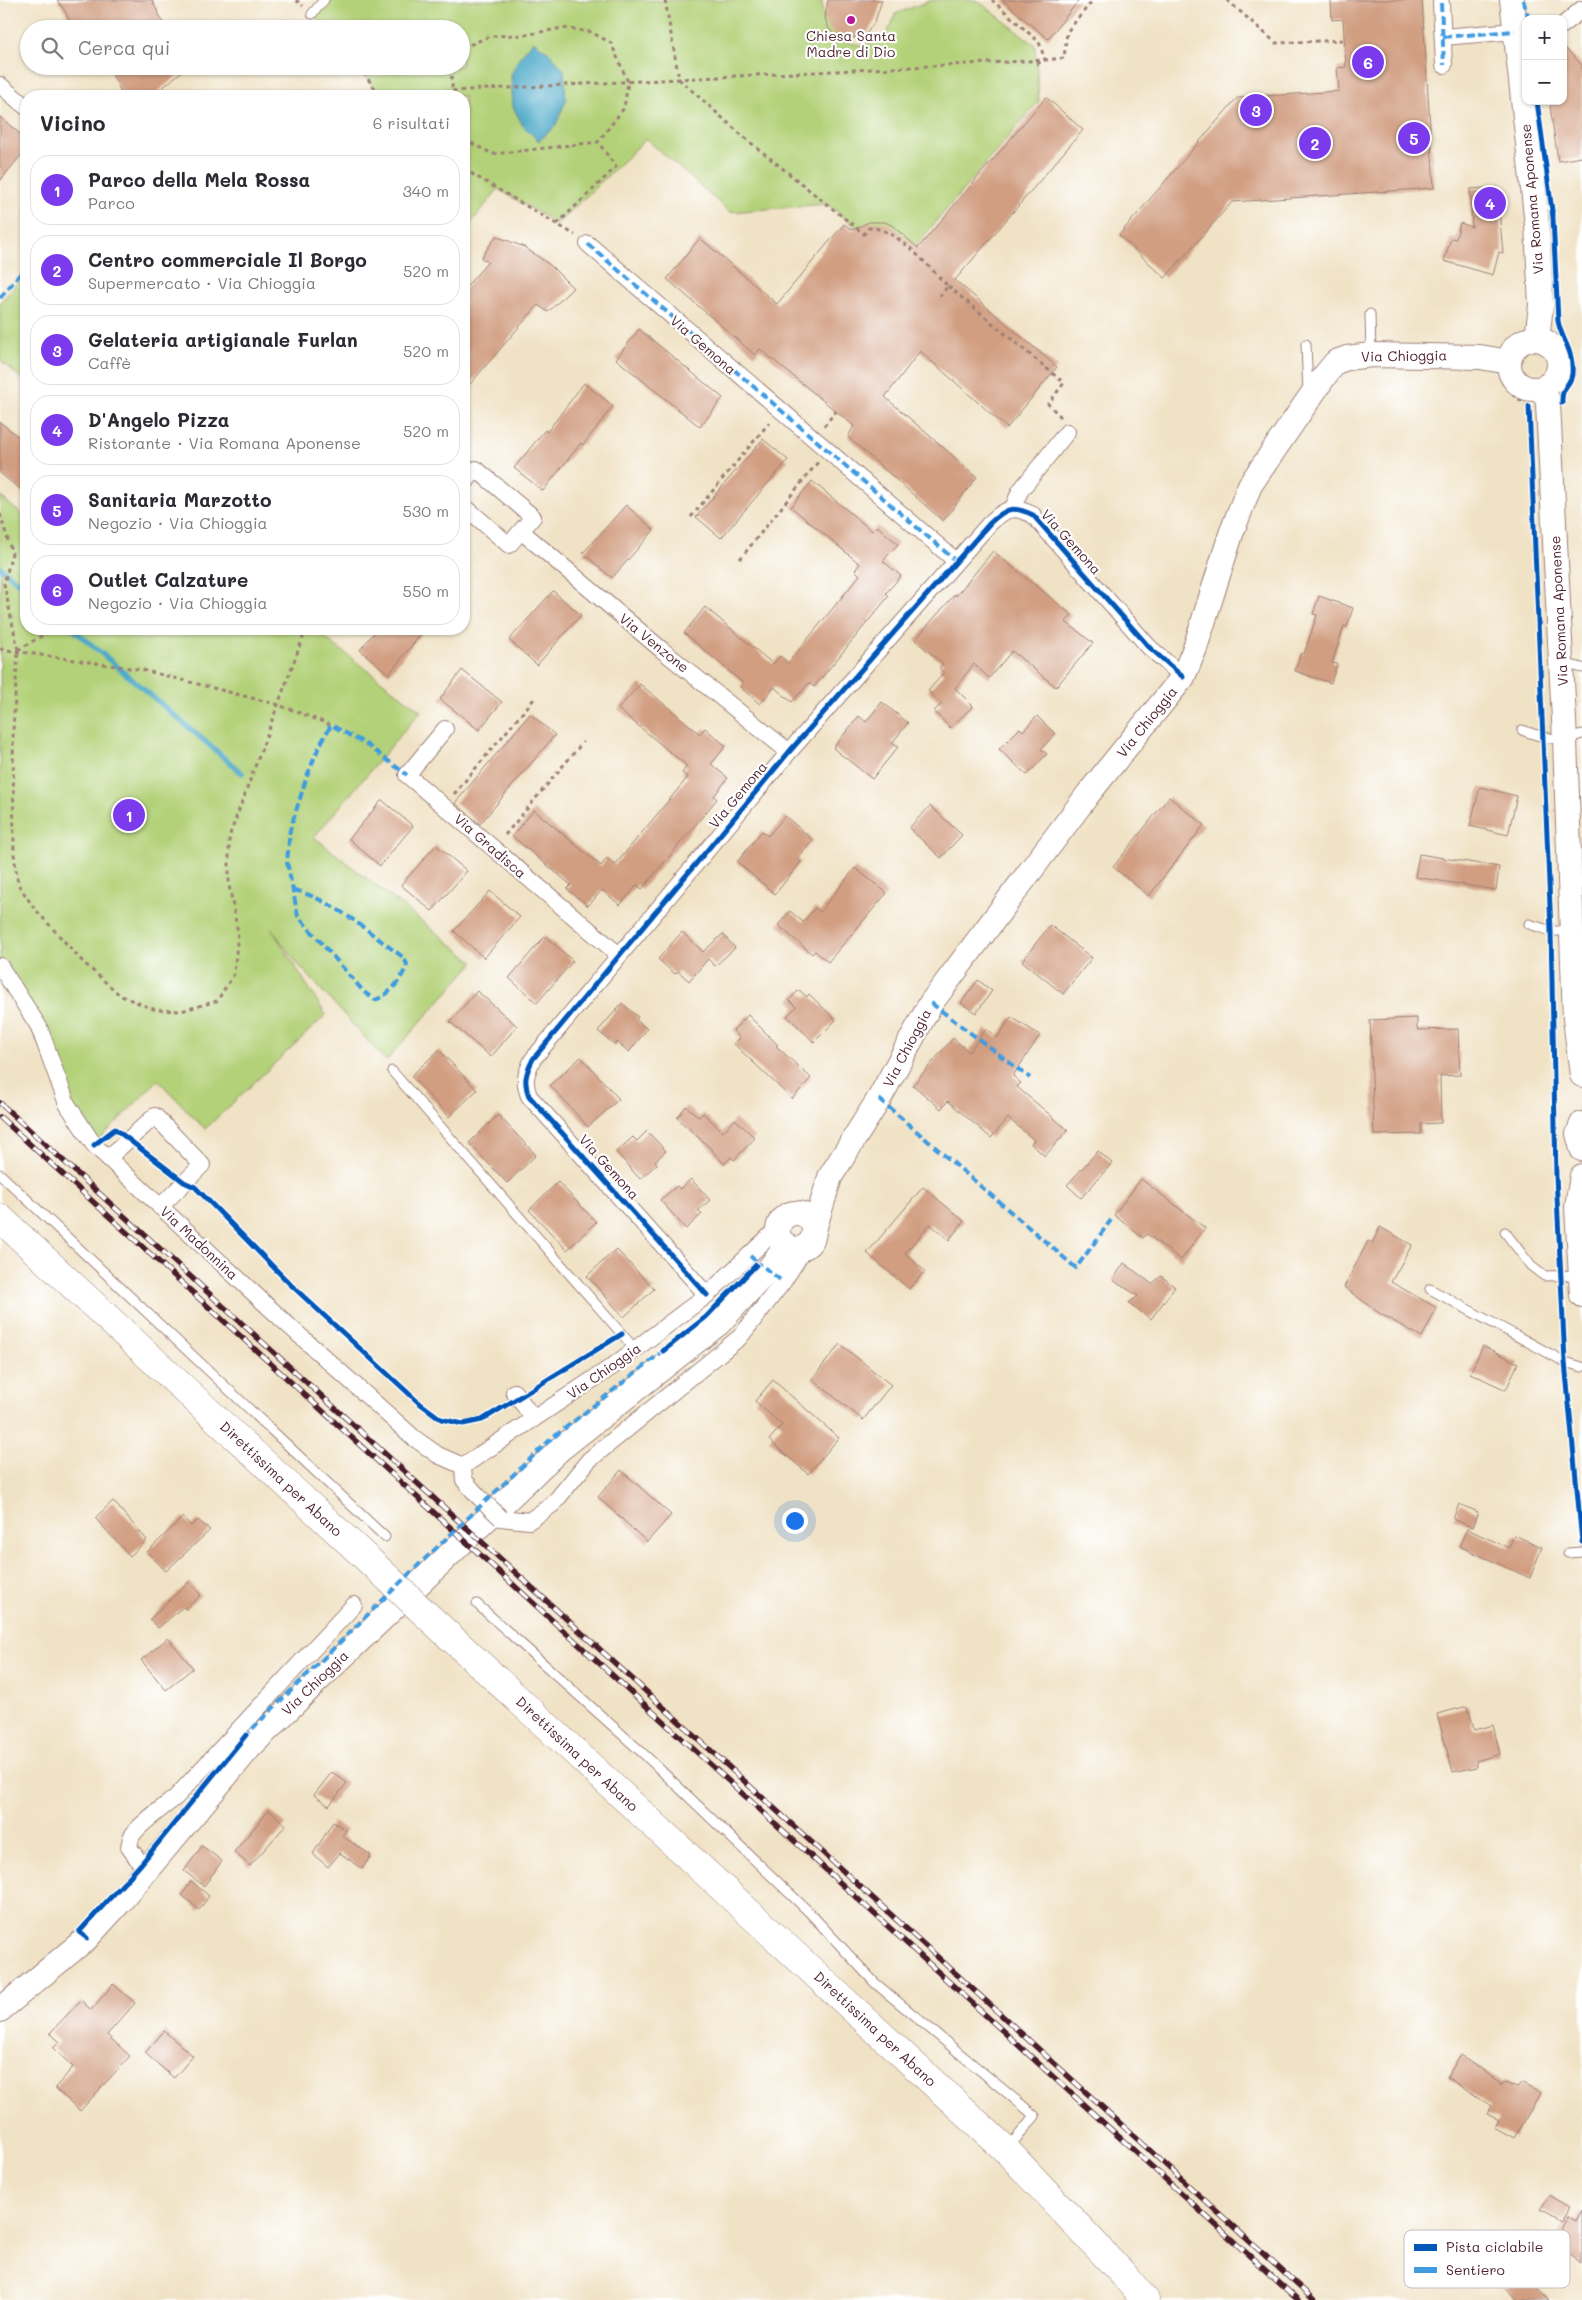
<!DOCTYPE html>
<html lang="it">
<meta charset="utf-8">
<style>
body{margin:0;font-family:Mali,sans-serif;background:#f7f7f7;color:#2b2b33}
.controls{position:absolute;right:15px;top:15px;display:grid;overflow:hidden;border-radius:10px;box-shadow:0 1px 4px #0004}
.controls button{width:45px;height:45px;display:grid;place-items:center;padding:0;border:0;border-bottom:1px solid #e1e1e2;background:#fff;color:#2b2b33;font:25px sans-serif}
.you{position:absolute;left:794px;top:1520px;width:18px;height:18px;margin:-12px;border:4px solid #fff;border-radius:50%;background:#1a73e8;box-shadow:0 0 0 8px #1a73e833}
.badge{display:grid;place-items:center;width:32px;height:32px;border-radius:50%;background:#7c3aed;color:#fff;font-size:16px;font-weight:700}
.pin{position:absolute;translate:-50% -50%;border:2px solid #fff;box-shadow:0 1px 5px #0006}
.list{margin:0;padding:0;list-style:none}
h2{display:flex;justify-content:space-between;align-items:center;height:65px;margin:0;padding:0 20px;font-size:21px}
h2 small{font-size:16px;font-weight:400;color:#7c7c81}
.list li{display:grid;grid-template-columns:32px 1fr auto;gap:15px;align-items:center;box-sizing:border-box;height:70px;margin:0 10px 10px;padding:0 10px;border:1px solid #e1e1e2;border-radius:20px}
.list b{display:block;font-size:19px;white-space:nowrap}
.list p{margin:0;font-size:16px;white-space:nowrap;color:#7c7c81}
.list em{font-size:16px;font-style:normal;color:#7c7c81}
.icon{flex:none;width:28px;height:28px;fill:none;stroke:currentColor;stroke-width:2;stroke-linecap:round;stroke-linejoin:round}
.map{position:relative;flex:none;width:1582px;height:2300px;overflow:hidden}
.search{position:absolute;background:#fff;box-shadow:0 1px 4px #0004;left:20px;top:20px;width:450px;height:55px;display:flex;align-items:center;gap:12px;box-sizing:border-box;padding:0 18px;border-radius:28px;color:#7c7c81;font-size:19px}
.panel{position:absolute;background:#fff;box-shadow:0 1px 4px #0004;left:20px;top:90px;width:450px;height:545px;border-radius:20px}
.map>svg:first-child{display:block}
.green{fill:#b3d178;stroke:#7e7852}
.water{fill:#48a7c7;stroke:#496379}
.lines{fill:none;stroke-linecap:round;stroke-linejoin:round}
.stream{stroke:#48a7c7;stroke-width:5.5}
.building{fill:#d19e81}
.lane-casing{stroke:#9d8078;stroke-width:11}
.street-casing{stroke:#9d8078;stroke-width:18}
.secondary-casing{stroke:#9d8078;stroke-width:26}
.highway-casing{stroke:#9d8078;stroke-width:29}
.path{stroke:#9d8078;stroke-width:3;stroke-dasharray:4 4;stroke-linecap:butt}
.lane{stroke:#fff;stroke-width:9}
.street{stroke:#fff;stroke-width:16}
.secondary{stroke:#fff;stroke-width:24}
.highway{stroke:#fff;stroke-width:28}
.rail-casing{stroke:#4a1f2b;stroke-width:5.5}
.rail{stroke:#fff;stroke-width:4;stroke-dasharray:11;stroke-linecap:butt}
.street-bridge-casing{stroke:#9d8078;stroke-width:18;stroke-linecap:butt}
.highway-bridge-casing{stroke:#9d8078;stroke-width:29;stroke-linecap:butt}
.street-bridge{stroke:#fff;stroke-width:16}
.highway-bridge{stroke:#fff;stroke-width:28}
.quiet{stroke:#409be1;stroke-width:4;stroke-dasharray:8 4;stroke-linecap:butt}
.cycleway-casing{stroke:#fff;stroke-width:8}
.cycleway{stroke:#0057b8;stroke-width:5}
.poi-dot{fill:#b5179e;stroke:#fff;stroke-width:2}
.labels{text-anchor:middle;stroke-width:4.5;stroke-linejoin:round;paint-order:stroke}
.poi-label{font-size:14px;fill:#4a1f2b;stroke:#fff}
.street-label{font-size:14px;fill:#4a1f2b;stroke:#fff}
.key{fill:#fff;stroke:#c9bcbf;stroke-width:1}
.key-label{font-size:14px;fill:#4a1f2b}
</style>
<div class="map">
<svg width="1582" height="2300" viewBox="0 0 1582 2300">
<rect width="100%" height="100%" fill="#fff"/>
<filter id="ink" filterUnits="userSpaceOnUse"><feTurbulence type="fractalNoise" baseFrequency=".02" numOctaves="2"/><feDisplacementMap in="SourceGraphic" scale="10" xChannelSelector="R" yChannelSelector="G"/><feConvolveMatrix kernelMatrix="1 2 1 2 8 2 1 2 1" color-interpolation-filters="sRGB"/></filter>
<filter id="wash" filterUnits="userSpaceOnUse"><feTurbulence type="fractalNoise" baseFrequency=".0096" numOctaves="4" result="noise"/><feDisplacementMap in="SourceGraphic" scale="20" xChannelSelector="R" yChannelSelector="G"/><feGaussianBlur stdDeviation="1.12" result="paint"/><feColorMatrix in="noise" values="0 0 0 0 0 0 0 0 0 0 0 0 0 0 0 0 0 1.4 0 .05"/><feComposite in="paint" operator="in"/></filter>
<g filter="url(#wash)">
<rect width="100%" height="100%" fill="#f0e2c5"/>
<path class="green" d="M324,0H822C819,32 860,60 884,35C890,30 893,22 895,14L932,0H977L1035,45L1039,101L901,263L827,204L730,212L646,139L557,224L498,189L471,223L468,244L464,243V96H380L359,66H461V29H328L312,14Z
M26,272V383L0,360V303Z
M0,496L26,518V629H330L324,637L421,711L314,837L474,962L386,1061L296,962L271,928L326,1015L205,1129L158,1080L94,1145L0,972Z"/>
<path class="water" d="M533,41L549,52L564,70L566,100L556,125L539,141L523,126L513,107L511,75L519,58Z"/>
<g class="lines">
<path class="stream" d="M0,567L26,589
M73,629L242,773"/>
</g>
<g id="blocks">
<path class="building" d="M57,0H152L166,29H73L65,11Z
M828,0H882L875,21L867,33L855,38L835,34L829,29L825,18Z
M1002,0H1079L1048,39Z
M1331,0H1422L1434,188L1232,202L1165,278L1119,235L1237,98L1339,91L1337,68L1346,67L1343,19L1332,20Z
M1563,46L1582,65V157L1558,161L1550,106L1555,101H1563Z
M108,66H188L153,96H123Z
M1046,97L1083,130L955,280L1057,367L1007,428L920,351L885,397L977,477L943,521L848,437L854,426L760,349L755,355L667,279L700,238L777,304L844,224L852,230L869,222H885L893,226L918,248Z
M0,117L26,139V149L0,181Z
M1497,187L1503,253L1499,252L1493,275L1444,261L1451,238L1456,239L1460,223L1472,227L1470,189Z
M496,236L524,247L550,265L573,288L548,312L538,305L464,391V289L488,262L481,258Z
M639,329L723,398L700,427L616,359Z
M584,383L613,406L583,445L581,443L543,491L514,468L545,430L547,432Z
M0,422L26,443V494L0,473Z
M763,439L788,460L721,538L696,517Z
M812,481L872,531L877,526L898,544L883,561L901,576L886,593L889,596L814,687L809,683L792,702L774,687L760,704L740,687L743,683L684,633L705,607L773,664L780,656L788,663L860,575L855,570L860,564L791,507Z
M626,505L654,530L612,578L583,553Z
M993,551L1072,615L1066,622L1093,643L1056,687L1012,651L989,678L974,664L955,688L973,706L950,728L934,711L942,704L928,691L944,673L939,668L943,664L915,640L955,594L956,596Z
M553,591L581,615L537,665L509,640Z
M1319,596L1353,608L1347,627L1344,626L1332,663L1337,664L1331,683L1295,671L1301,653L1304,654L1317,615L1313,614Z
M377,629H425L389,674L360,650Z
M462,670L502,702L479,730L440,699Z
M640,684L700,734L705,728L726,746L711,764L728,778L714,796L717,799L642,889L637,885L620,905L602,890L588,906L567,889L571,885L512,836L534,810L601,866L607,858L615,865L688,777L682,773L687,766L618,709Z
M882,702L908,723L892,743L898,747L872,779L833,748L859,716L866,722Z
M530,714L555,735L480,824L455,803Z
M1037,716L1055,734L1041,749L1047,754L1027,775L999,749L1020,728L1023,731Z
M1480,787L1517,796L1508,835L1470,826Z
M1169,797L1204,825L1149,896L1113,867Z
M382,800L413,826L380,866L349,839Z
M930,806L962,835L941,858L909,828Z
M785,816L813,840L797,859L801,862L775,894L737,862L762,831L768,836Z
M436,845L467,871L432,911L401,885Z
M1419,854L1499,867L1496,890L1415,877Z
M855,868L887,893L828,962L815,951L812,954L778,925L790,911L803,922L815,908L820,912Z
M490,891L520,917L484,958L454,931Z
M1050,925L1092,958L1063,994L1022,961Z
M682,932L703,952L723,934L735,948L715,966L708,959L689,981L678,971L675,974L658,959Z
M545,936L573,961L537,1003L509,978Z
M978,980L992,991L976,1013L961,1003Z
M799,990L807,997L809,994L836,1020L814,1042L787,1016L796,1007L789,1000Z
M477,991L517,1026L491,1057L450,1022Z
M622,1003L638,1017L636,1020L647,1029L629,1052L617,1042L615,1045L598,1031Z
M748,1015L778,1045L776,1046L811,1078L792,1099L734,1044L740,1038L733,1030Z
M1011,1017L1040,1035L1013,1076L1021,1083L1017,1087L1068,1130L1045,1156L1031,1144L1034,1140L1008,1118L991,1138L948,1101L941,1109L913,1085L953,1038L969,1052L986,1029L997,1038Z
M1417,1018V1030L1458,1029L1460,1075L1440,1076L1441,1123L1421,1124V1134L1374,1135L1370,1020Z
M439,1050L477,1090L449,1117L411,1076Z
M581,1057L619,1099L588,1127L550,1085Z
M686,1106L699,1117L703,1113L723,1132L735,1119L755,1138L734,1160L731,1157L724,1164L710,1148L677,1118Z
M498,1115L536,1155L507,1183L469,1143Z
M647,1131L666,1151L655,1161L657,1164L640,1179L616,1152L633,1137L637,1141Z
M1098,1151L1112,1163L1081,1198L1067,1185Z
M691,1179L710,1200L698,1211L702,1214L686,1229L660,1200L677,1186L680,1189Z
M1141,1179L1205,1228L1181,1260L1147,1234L1143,1238L1114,1215Z
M558,1182L596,1222L567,1250L529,1210Z
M923,1187L964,1221L949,1240L930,1224L905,1253L925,1271L909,1289L867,1253Z
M1380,1227L1412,1245L1391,1282L1437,1308L1422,1337L1379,1313L1344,1287L1368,1241L1372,1243Z
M616,1249L654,1289L624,1317L587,1276Z
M1124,1263L1152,1284L1161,1276L1175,1287L1151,1319L1129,1303L1138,1296L1113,1280Z
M840,1344L891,1385L863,1420L812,1379Z
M1483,1346L1518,1363L1506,1390L1470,1373Z
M773,1380L839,1438L808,1474L769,1440L782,1425L755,1401Z
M621,1470L671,1515L647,1542L598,1497Z
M113,1501L147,1540L130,1556L95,1518Z
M1459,1504L1478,1512L1472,1527L1453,1519Z
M183,1517L191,1526L198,1520L210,1530L166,1571L147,1552Z
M1467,1529L1509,1548L1514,1535L1542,1547L1530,1578L1459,1546Z
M189,1582L201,1595L186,1609L183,1607L158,1628L150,1619Z
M168,1638L193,1668L166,1690L141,1660Z
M1468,1706L1474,1730L1493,1725L1500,1754L1476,1761L1477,1767L1453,1772L1437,1714Z
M332,1772L347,1783L329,1806L314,1795Z
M269,1810L286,1825L250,1866L234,1852Z
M333,1822L346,1830L342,1836L371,1855L362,1869L340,1853L328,1867L313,1854Z
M202,1846L222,1861L204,1886L184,1871Z
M191,1881L209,1896L199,1910L182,1895Z
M113,1984L135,2003L107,2035L130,2056L80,2111L55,2088L73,2067L53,2048L60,2042L50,2033L81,2000L91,2010Z
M164,2031L193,2056L174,2078L145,2053Z
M1461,2055L1503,2084L1505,2081L1519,2088L1522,2083L1540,2093L1515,2138L1495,2127L1499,2120L1487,2114L1491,2107L1447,2077Z
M1549,2195L1570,2207L1562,2221L1541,2209Z
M1582,2210V2263L1559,2249L1565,2238L1558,2233L1568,2216L1576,2221Z
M1521,2273L1549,2300H1519L1506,2288Z"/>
</g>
</g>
<g filter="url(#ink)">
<use href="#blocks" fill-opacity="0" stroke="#9d8078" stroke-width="1"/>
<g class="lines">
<g class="lane-casing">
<path id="lane" d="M312,14L324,0
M1370,314L1371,355
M1306,344L1308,392
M1563,663L1582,668
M1522,730C1546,739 1558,742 1582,734
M1529,924L1551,931H1570
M392,1071L635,1349
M0,1174L385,1537
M1505,1232L1531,1266L1544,1276L1579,1275
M1430,1289L1565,1362L1582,1367
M1568,1553L1582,1552
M477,1604L647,1757L808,1911L875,1983L1035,2116L1008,2148"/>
</g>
<g class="street-casing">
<path id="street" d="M1441,3L1444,65
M1563,25L1582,9
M1443,37L1515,31
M0,85L26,107
M588,244L956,561
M464,484L476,469L533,517L509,545L464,506
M1013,508L1020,491L1067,432
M521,531L662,650L789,752
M445,729L407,775L619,955
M0,966L39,1027L67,1104L94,1145L288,1325L414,1438L438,1455L463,1466
M108,1158L155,1116L202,1165L160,1207
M707,1295L529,1096C523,1081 526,1073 533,1059L789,752L990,523C1006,508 1013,505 1033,515L1149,647L1183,677
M514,1392L534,1419
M463,1466L613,1366L707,1295L779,1227
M463,1466L464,1480L477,1495
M501,1518L529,1521L553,1504L589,1460L740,1337L783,1282L806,1246
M149,1866L141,1864L129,1847C130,1844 130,1839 132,1836C137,1826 165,1806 176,1797L354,1605"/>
</g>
<g class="secondary-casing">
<path id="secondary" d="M1512,0L1537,225L1541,305L1537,339
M1509 364a25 25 0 1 1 50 0a25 25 0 1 1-50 0Z
M1544,387L1548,404L1565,740L1575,1019L1582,1075
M1582,1124L1578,1134L1582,1149
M1582,1176L1577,1207L1582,1295
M778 1231a18 18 0 1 1 36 0a18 18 0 1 1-36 0Z
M814,1230L830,1177L879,1099L931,1003L1089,793L1183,677L1195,648L1231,534L1250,485L1326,374L1336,362L1347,358L1371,355L1480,357L1509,362
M0,2010L87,1938L119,1903L250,1747L316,1682L560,1449L719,1323L768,1270L787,1245"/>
</g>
<g class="highway-casing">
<path id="highway" d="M0,1218L390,1580
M419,1608L1006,2150L1123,2274L1145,2300"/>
</g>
<path class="path" d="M296,0L303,6
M665,0L679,79L746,139L864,234L869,228C896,226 929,268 948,286L940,296
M1227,0L1276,43L1344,40
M320,22L328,29
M461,57L467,46L490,36L525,35L562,28L591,32L611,43L628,82L624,108L598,142L493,154L473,144L464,135
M1037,64L1045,60L1064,58L1067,32L1093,0
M359,66L380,96
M429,96L449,91L1045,60L1039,42L992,0
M453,96L451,74L456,66
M464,169L575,235
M557,224L616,167L598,142
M948,286L1064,383L1048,404L1061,417
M1502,382L1514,396L1526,404
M824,426L836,411
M0,514L12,553L4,584L18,650L13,730L14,854L18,884L34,908L83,962L121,996L156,1010L181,1011L217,1001L234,974L238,933L229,885V837L306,629
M691,517L769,423
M740,559L818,462
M0,649L143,670L279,705L331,725
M18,650L53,629
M454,794L534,699
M505,835L583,742"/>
<use href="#lane" class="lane"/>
<use href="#street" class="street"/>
<use href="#secondary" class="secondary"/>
<use href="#highway" class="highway"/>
<g class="rail-casing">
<path id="rail" d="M0,1103L1314,2300
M0,1117L1298,2300"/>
</g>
<use href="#rail" class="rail"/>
<g class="street-bridge-casing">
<path id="street-bridge" d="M477,1495L501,1518"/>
</g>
<g class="highway-bridge-casing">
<path id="highway-bridge" d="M390,1580L419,1608"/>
</g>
<use href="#street-bridge" class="street-bridge"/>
<use href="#highway-bridge" class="highway-bridge"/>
<path class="quiet" d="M1523,0L1529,19
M1441,3L1444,65
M1443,37L1515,31
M588,244L956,561
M0,298L26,267
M294,890C334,900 369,933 403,957L407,964C403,978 390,995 375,1000L364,992L298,916L287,862L290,830L307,776L318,749L331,725L366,744L407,775
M931,1003L1030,1078
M879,1099L1076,1268L1111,1220
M750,1256L757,1262L755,1264L757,1266L760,1264L783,1282
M244,1737L410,1573L550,1440L667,1348"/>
<g class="cycleway-casing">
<path id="cycleway" d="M1537,101L1553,218L1558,321C1562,342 1574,349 1572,374C1571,386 1561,385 1562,403
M1529,406L1551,931L1556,1176L1565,1362L1582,1542
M94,1145L115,1129L184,1182L195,1187L291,1285L418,1402L441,1419L463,1424L482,1420L622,1334
M707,1295L529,1096C523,1081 526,1073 533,1059L789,752L990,523C1006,508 1013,505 1033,515L1149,647L1183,677
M663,1351L706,1317L756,1265
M87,1938L79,1932L141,1864L246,1735"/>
</g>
<use href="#cycleway" class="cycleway"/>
</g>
</g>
<circle class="poi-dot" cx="851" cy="20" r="5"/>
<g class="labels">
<g class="poi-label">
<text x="851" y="41">Chiesa Santa<tspan x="851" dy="16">Madre di Dio</tspan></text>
</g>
<g class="street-label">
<text transform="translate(1532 199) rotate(-95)" y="5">Via Romana Aponense</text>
<text transform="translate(703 345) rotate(41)" y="5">Via Gemona</text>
<text transform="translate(1404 356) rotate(-1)" y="5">Via Chioggia</text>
<text transform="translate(1071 542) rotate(48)" y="5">Via Gemona</text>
<text transform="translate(1559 611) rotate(-93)" y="5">Via Romana Aponense</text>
<text transform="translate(654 643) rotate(39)" y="5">Via Venzone</text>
<text transform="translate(1147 722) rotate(-51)" y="5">Via Chioggia</text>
<text transform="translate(738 795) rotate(-50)" y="5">Via Gemona</text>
<text transform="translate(490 846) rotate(41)" y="5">Via Gradisca</text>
<text transform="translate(907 1048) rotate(-62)" y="5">Via Chioggia</text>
<text transform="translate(609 1167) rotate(48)" y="5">Via Gemona</text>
<text transform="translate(199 1243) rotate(43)" y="5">Via Madonnina</text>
<text transform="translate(604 1371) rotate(-35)" y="5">Via Chioggia</text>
<text transform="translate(281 1479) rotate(43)" y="5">Direttissima per Abano</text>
<text transform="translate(315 1683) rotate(-44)" y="5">Via Chioggia</text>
<text transform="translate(577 1754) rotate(43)" y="5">Direttissima per Abano</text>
<text transform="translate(875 2029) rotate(43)" y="5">Direttissima per Abano</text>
</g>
</g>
<rect x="1404" y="2230" width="166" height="58" rx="8" class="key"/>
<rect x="1414" y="2244" width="23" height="7" fill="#0057b8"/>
<rect x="1414" y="2267" width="23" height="6" fill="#409be1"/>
<g class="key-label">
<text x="1446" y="2252">Pista ciclabile</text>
<text x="1446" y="2275">Sentiero</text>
</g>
</svg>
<div class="controls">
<button>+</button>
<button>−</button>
</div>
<div class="you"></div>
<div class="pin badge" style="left:129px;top:815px">1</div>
<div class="pin badge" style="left:1315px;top:143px">2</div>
<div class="pin badge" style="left:1256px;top:110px">3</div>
<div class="pin badge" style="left:1490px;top:203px">4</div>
<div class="pin badge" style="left:1414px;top:138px">5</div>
<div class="pin badge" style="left:1368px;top:62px">6</div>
<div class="search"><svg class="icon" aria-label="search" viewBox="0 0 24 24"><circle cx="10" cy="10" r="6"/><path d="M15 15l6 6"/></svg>Cerca qui</div>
<section class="panel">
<h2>Vicino<small>6 risultati</small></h2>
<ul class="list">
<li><span class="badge">1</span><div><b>Parco della Mela Rossa</b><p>Parco</p></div><em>340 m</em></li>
<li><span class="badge">2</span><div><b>Centro commerciale Il Borgo</b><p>Supermercato · Via Chioggia</p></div><em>520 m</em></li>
<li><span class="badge">3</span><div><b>Gelateria artigianale Furlan</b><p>Caffè</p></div><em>520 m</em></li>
<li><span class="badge">4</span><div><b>D'Angelo Pizza</b><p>Ristorante · Via Romana Aponense</p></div><em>520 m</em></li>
<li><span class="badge">5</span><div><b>Sanitaria Marzotto</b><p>Negozio · Via Chioggia</p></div><em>530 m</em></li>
<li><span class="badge">6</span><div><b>Outlet Calzature</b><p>Negozio · Via Chioggia</p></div><em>550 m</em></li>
</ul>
</section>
</div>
